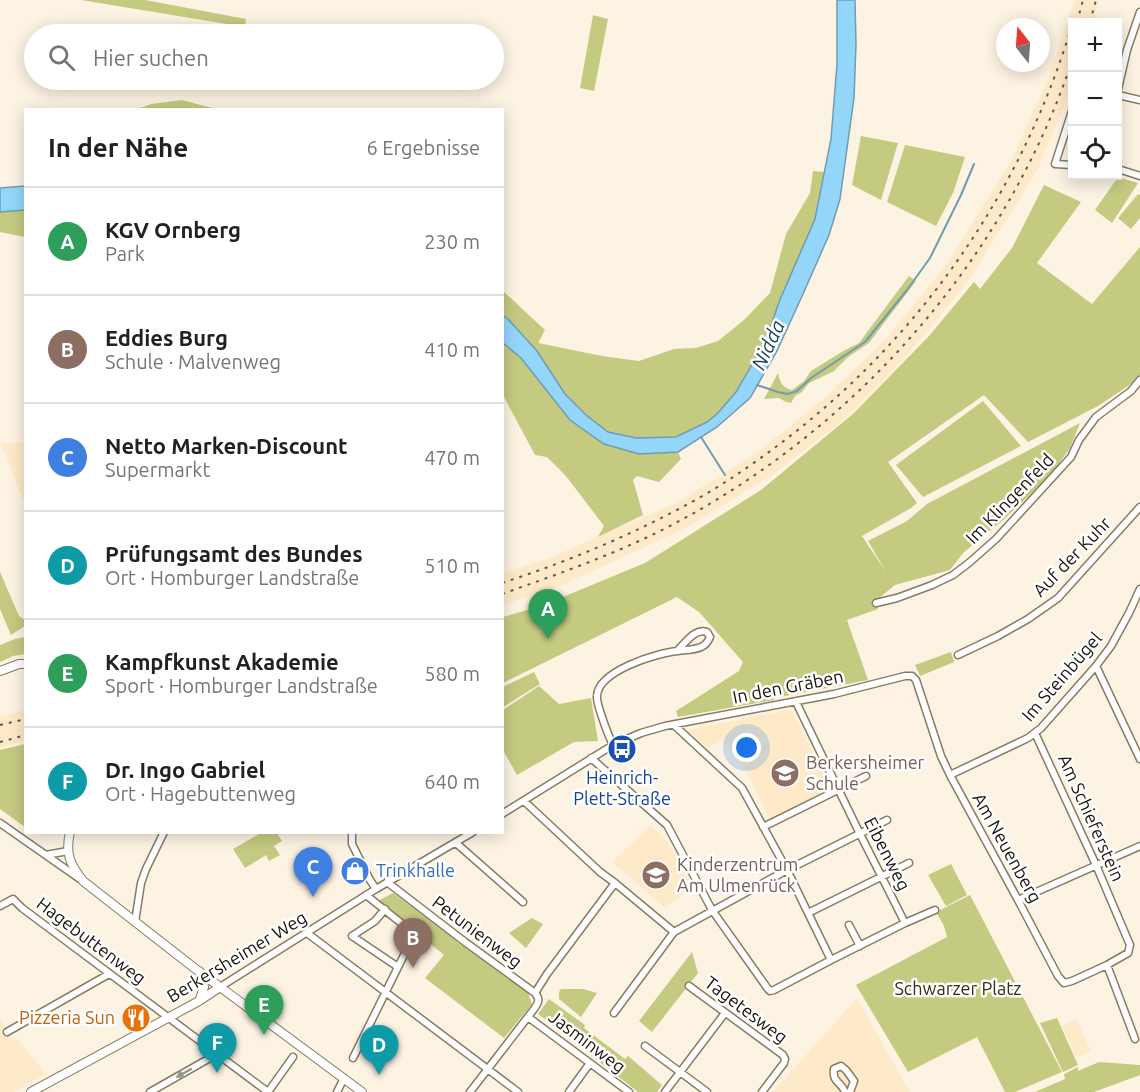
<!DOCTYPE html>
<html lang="de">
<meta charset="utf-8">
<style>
body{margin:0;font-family:Ubuntu,sans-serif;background:#f6f6f6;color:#202124}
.controls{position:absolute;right:18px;top:18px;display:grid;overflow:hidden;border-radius:0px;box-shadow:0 3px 15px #0003}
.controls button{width:54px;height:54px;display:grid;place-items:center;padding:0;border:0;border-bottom:2px solid #e0e0e0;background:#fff;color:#202124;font:30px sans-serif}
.compass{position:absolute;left:996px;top:18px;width:54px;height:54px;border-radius:50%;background:#fff;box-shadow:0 3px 15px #0003;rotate:343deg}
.you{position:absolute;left:747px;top:748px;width:21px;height:21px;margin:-15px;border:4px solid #fff;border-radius:50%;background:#1a73e8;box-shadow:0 0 0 9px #1a73e833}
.badge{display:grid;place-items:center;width:39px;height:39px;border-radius:50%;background:#676e13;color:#fff;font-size:20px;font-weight:700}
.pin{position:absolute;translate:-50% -50px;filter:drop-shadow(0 2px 3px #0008)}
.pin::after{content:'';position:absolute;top:32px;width:21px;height:18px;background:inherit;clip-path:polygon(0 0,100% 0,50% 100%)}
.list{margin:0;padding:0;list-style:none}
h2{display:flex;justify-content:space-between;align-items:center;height:78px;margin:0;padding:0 24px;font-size:26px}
h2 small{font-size:20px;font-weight:400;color:#757577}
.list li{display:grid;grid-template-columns:39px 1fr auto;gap:18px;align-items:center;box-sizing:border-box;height:108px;padding:0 24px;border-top:2px solid #e0e0e0}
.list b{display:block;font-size:22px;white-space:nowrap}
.list p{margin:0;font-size:20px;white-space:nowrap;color:#757577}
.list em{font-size:20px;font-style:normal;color:#757577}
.icon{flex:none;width:33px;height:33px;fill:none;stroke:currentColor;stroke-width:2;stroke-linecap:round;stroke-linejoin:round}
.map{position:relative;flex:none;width:1140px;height:1092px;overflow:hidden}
.search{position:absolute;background:#fff;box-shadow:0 3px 15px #0003;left:24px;top:24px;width:480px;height:66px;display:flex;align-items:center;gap:15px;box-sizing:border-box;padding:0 21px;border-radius:33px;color:#757577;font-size:22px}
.panel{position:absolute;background:#fff;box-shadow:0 3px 15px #0003;left:24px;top:108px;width:480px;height:726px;border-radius:0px}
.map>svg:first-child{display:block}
.built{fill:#feeac8}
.green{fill:#c4ca80}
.water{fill:#94d6f9;stroke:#6f9cb2;stroke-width:1.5}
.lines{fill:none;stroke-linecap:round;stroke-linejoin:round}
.stream{stroke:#6f9cb2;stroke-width:2}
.minor-casing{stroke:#897b62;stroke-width:9}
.tertiary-casing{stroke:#897b62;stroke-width:10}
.minor{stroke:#fff;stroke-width:6}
.tertiary{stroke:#fff;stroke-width:8}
.rail{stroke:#605a4e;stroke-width:2;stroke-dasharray:3 6;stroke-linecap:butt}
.oneway{fill:#989691}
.labels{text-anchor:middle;stroke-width:5;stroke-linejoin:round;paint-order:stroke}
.street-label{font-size:18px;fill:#1a150b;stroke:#fff}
.education-label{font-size:18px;fill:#785e54;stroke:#fff;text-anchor:start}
.transit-label{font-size:18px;fill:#164399;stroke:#fff}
.shop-label{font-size:18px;fill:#366cbe;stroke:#fff;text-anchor:start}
.park-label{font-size:18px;fill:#30320f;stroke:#fff}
.food-label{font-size:18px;fill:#c56008;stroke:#fff;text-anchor:end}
.water-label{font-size:20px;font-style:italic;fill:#1c4255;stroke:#fff}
</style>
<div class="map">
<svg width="1140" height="1092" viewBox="0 0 1140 1092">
<rect width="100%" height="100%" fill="#fdf3e3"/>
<path class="built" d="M1075,0H1099L1093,22H1072V87L1037,171L968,281L908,355L846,418L771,476L688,527L564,584L503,605V573L552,557L676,503L754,455L826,397L888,336L946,265L1011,161L1049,76Z
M1,443H25V505Z
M791,709L831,788L770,820L739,757L721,739L709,749L688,730Z
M25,710V741L0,748V717Z
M651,825L668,843L692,887L665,908L612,862Z
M857,998L910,1092H773Z
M0,1019L12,1039L16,1037L46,1074L14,1092H0Z
M1076,1019L1091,1051L1077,1058L1062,1026Z"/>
<path class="green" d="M81,0H145L246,19L245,27Z
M593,15L608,19L594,91L580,88Z
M182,100L216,109H138L151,104Z
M861,136L898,143L881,200L852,185Z
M905,145L965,157L953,193L936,226L887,202Z
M813,171L824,172L815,219L779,302L766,340L736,392L717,414L707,422L676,437L636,438L608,432L586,415L565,394L537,351L507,318L503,316L502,290L545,330L538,343L602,356L639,361L674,349L696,348L718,341L744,320L770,293L786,234L810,193Z
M1118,177L1138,183L1112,223L1095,210Z
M1044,185L1081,202L1037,263L1092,304L1140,247V378L1098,406L1028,442L984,395L888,462L917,503L911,508L862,536L886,572L868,541L907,521L927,504L1080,423L1070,448L1050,476L1002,521L963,553L950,570L895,585L878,599V609L847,620L868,680L780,697L778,688L769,690L774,700L678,717L676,711L739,671L743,662L699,612L677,597L503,683V617L541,606L645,563L761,490L854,413L929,336L974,282L980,289L1012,248Z
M1138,194L1140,195V218L1131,229L1118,218Z
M25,210V237L0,232V212Z
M909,276L916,281L869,343L848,357L834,371L809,383L802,392L795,396L791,403L786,402L779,398L764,399L778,373C780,382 782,388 792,390L804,381L811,371L845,350L859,343Z
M502,343L521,358L570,420L639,454L678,452L681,459L659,482L637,476L633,480L643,515L598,537L604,526L566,476L547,457L535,455L503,395Z
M983,401L1021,446L923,497L896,465Z
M0,572L19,616L25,620V626L11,635L0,609Z
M25,637V654L13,656L0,662V645L15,639Z
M951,652L954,662L920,676L915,665Z
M534,672L540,684L503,707V687Z
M539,686L559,704L591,698L598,741L574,742L517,775L503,750V710Z
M25,744H26L25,827L0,809V750Z
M261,833H277L282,841L274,846L280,855L269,861L266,855L245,868L233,849Z
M951,864L967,895L946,906L928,875Z
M393,893L457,939L456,941L528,993L532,1004L504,1038L425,978L444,955L378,901Z
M970,895L1062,1072L1015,1092H1005L977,1037L908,1072L856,985L947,937L944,926L936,912Z
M532,918L543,924L526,948L509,933Z
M692,952L698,973L652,1032L639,1021Z
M561,989H583L597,993L581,1017L559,999V992Z
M549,999L585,1025L584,1028L625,1059L628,1056L662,1085L657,1092H638L538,1014Z
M1057,1018L1078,1065L1063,1072L1040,1023Z
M1099,1062L1140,1065V1075L1094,1092H1035L1065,1079L1064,1074L1078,1067V1071Z"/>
<path class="water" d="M837,0H855L856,45L854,98L840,199L829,235L803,294L777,351L750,398L717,427L678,452L639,454L604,444L570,420L521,358L503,343V316L507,318L537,351L565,394L586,415L608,432L636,438L676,437L707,422L717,414L736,392L766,340L779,302L815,219L831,139L837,64Z
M25,186V210L0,212V188Z"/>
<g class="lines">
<path class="stream" d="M757,385L778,392L788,394L797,391L811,378L865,342L907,290L930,258L961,195L974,164
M701,437L725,475"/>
<g class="minor-casing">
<path id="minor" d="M1118,89L1127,50L1140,12
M1118,95L1140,100
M1072,111L1055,164L1072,165
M1118,169L1140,176
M876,603L897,598L932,585L953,575L970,562L996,539L1071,457L1079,440L1096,417L1131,391L1140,380
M958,655L998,636L1028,619L1058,598L1140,507
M1096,666L1140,759
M796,702L860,834L905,923L831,960
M1035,733L1096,865L1130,945L1128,953L1107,965L1135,1039
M613,745C609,737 596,704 597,696C598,671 656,653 678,651C685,650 694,650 701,647C706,645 708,642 710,637L707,632C695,628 686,642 678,650
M591,758L667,825L712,910L768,989L770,991L774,990L831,960L787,870L742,788L674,725
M950,775L1028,738L1041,728L1096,666L1111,646L1129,613L1140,589
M524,801L600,872L615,883L547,974L535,993
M502,814L613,745L641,733L665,726L834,694L905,676H912L916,680L941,756L950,775L1018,900L1058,976L1064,983L1072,981L1107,965
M0,823L80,879
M763,827L866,776
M352,832V844L370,880L376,889
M456,843L523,902
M46,855L68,851
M387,882L465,942L535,993C540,999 539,1002 534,1009L470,1092
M1018,900L1140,846
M0,906L13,899L22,908L268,1092
M385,909L375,921L352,936L398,967
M808,913L909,863
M135,922L141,883L146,869L164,832
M905,923L935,910
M849,925L860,946
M674,932L787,870L887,820
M307,933L518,1092
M689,986L783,1055L785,1059L784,1063L762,1092
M220,987L376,889L473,832
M614,1013L674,932L615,883
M528,1017L629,1092
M7,1032L109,974
M645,1046L707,1092
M353,1058L405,953L416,935L366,895
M150,1092L217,1054
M268,1092L293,1057
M337,1092L344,1078
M569,1092L590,1063
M665,1092L725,1013
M845,1092C841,1081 832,1083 834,1069L841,1066L846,1070L854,1081L850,1092"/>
</g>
<g class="tertiary-casing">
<path id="tertiary" d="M0,671L19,664H26
M70,832C65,854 70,864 83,881L193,967L362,1092
M199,971L204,987L200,999
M31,1092L199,1001L220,987"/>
</g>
<use href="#minor" class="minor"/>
<use href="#tertiary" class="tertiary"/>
<path class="rail" d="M1077,22L1083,0
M1090,22L1096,0
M502,583C575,559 639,532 706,494C733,478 760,459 785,440C922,335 1022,191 1072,25
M502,594C558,574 613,555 666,528C853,432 1005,261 1072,61
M0,725L26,719
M0,742L26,735"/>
</g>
<defs><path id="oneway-solid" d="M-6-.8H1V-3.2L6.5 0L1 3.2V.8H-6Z" transform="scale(1.5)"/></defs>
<use class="oneway" href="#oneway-solid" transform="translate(184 1073) rotate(151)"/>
<defs>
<g id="bus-disc" transform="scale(1.5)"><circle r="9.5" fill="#1a4fb4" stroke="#fff"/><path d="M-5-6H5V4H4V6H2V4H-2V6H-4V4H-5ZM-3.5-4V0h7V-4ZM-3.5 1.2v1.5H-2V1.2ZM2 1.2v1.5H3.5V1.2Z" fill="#fff"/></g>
<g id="school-disc" transform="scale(1.5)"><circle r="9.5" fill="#8d6e63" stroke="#fff"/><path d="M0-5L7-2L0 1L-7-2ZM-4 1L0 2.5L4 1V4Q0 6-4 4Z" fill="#fff"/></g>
<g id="shop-disc" transform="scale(1.5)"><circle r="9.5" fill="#3f7fe0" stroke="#fff"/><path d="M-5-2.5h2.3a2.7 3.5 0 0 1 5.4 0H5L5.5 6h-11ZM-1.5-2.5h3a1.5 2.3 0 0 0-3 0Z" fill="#fff"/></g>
<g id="restaurant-disc" transform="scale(1.5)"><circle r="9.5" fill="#e8710a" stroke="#fff"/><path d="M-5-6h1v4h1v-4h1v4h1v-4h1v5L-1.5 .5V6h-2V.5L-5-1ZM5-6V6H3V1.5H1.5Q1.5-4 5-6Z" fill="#fff"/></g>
</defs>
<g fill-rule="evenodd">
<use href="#bus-disc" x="622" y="749"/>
<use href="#school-disc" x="785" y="773"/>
<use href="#shop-disc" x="355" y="871"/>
<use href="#school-disc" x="656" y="875"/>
<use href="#restaurant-disc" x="136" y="1018"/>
</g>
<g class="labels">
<g class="street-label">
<text transform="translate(1010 499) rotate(-46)" y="6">Im Klingenfeld</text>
<text transform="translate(1072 557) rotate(-46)" y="6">Auf der Kuhr</text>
<text transform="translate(1062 677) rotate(-49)" y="6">Im Steinbügel</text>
<text transform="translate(788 687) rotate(-11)" y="6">In den Gräben</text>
<text transform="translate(1091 818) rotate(66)" y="6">Am Schieferstein</text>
<text transform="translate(1007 848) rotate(61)" y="6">Am Neuenberg</text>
<text transform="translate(887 854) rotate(63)" y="6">Eibenweg</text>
<text transform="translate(477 932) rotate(37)" y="6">Petunienweg</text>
<text transform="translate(91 941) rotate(37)" y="6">Hagebuttenweg</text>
<text transform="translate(237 957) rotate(-31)" y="6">Berkersheimer Weg</text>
<text transform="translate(746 1010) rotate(37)" y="6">Tagetesweg</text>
<text transform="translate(587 1042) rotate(37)" y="6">Jasminweg</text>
</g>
<g class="education-label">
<text x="806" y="769">Berkersheimer<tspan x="806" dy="21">Schule</tspan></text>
<text x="677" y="871">Kinderzentrum<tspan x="677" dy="21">Am Ulmenrück</tspan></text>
</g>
<g class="transit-label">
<text x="622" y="784">Heinrich-<tspan x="622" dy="21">Plett-Straße</tspan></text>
</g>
<g class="shop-label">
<text x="376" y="877">Trinkhalle</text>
</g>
<g class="park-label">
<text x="958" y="995">Schwarzer Platz</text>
</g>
<g class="food-label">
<text x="115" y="1024">Pizzeria Sun</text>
</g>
<g class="water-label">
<text transform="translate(768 345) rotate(-65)" y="7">Nidda</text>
</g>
</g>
</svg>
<div class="controls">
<button>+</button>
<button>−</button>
<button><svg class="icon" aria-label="locate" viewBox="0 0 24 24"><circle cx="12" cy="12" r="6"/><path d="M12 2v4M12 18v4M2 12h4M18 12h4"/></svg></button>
</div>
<svg class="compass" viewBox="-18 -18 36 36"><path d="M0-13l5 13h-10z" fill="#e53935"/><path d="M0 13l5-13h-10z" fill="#757577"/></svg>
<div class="you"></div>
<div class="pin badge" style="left:548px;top:639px;background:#2e9e5b">A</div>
<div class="pin badge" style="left:413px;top:968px;background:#8d6e63">B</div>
<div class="pin badge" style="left:313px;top:897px;background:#3f7fe0">C</div>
<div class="pin badge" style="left:379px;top:1075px;background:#0f9aa8">D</div>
<div class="pin badge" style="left:264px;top:1035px;background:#2e9e5b">E</div>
<div class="pin badge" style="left:217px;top:1073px;background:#0f9aa8">F</div>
<div class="search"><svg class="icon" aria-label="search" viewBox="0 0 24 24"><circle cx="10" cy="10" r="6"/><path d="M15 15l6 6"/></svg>Hier suchen</div>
<section class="panel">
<h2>In der Nähe<small>6 Ergebnisse</small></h2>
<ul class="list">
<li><span class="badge" style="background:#2e9e5b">A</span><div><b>KGV Ornberg</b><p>Park</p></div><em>230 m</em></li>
<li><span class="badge" style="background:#8d6e63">B</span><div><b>Eddies Burg</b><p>Schule · Malvenweg</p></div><em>410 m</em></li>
<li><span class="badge" style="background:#3f7fe0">C</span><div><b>Netto Marken-Discount</b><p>Supermarkt</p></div><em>470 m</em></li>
<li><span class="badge" style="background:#0f9aa8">D</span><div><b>Prüfungsamt des Bundes</b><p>Ort · Homburger Landstraße</p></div><em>510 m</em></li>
<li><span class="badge" style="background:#2e9e5b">E</span><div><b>Kampfkunst Akademie</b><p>Sport · Homburger Landstraße</p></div><em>580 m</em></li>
<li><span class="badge" style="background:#0f9aa8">F</span><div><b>Dr. Ingo Gabriel</b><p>Ort · Hagebuttenweg</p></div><em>640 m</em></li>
</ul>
</section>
</div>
